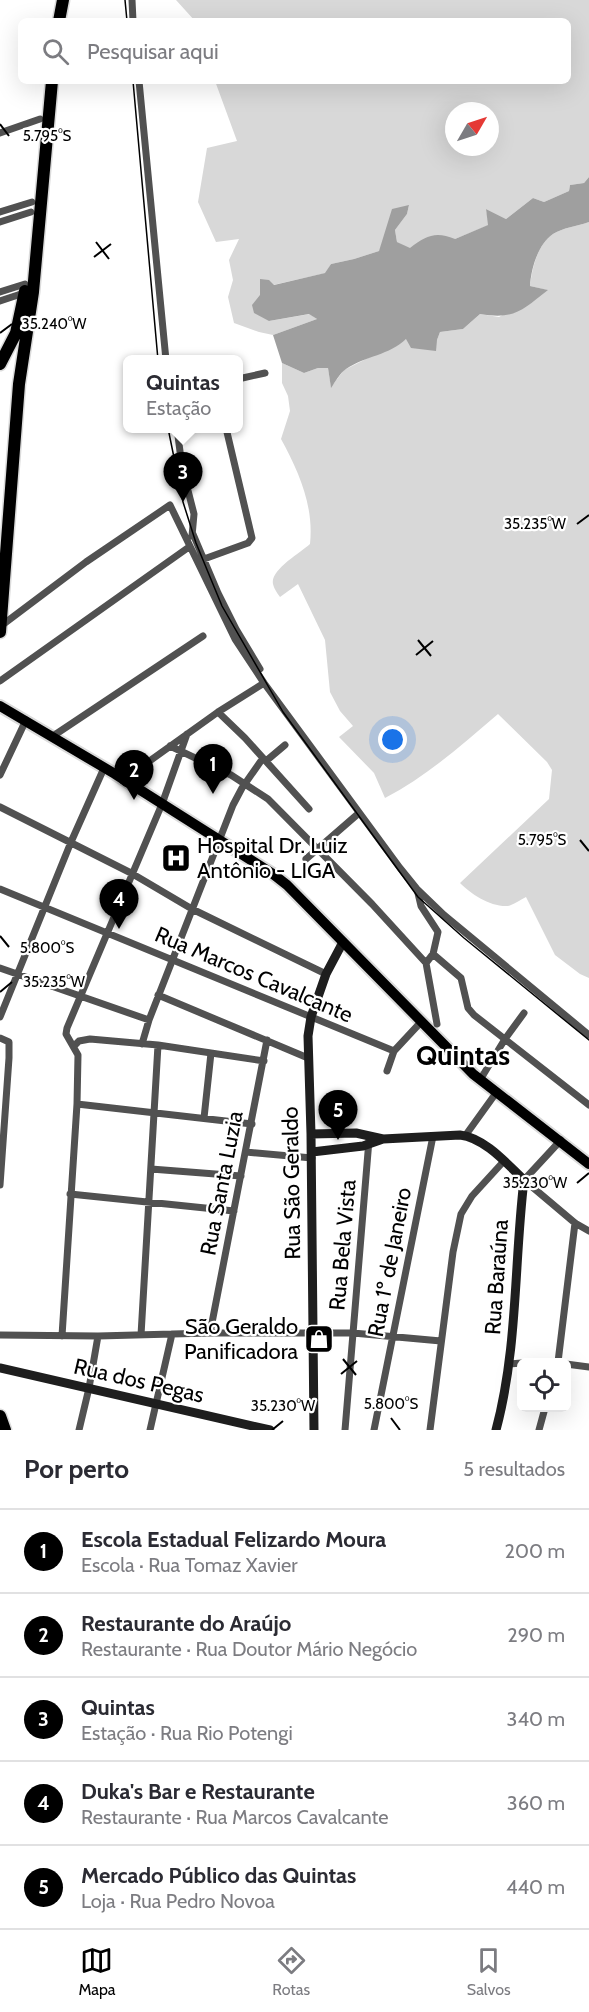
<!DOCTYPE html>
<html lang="pt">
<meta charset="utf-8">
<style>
body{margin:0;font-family:Cabin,sans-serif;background:#f2f2f3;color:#2b2b33}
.controls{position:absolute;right:18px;bottom:18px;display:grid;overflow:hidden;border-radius:9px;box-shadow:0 6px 24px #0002}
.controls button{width:54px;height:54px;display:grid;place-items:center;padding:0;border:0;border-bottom:2px solid #e1e1e2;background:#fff;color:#2b2b33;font:30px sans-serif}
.compass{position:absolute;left:445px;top:102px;width:54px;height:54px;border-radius:50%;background:#fff;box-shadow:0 6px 24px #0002;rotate:51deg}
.you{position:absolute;left:393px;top:740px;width:21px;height:21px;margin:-15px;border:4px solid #fff;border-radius:50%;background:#1a73e8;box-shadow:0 0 0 9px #1a73e833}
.badge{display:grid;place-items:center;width:39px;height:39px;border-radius:50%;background:#000;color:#fff;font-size:20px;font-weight:700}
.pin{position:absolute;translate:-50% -50px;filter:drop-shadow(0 2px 3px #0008)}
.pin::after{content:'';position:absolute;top:32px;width:21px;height:18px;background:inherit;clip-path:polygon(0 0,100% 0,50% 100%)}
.popup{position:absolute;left:123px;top:355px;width:120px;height:78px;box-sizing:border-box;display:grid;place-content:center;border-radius:9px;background:#fff;filter:drop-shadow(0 2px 4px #0005);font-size:20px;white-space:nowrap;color:#7c7c81}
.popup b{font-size:22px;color:#2b2b33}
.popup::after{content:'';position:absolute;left:50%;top:100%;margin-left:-12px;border:12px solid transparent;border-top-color:#fff}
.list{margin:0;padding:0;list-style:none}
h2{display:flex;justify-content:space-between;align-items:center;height:78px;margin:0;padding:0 24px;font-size:26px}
h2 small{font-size:20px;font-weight:400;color:#7c7c81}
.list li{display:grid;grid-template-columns:39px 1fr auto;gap:18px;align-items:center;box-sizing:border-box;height:84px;padding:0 24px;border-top:2px solid #e1e1e2}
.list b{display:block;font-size:22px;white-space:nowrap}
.list p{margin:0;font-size:20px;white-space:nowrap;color:#7c7c81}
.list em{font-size:20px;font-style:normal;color:#7c7c81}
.icon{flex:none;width:33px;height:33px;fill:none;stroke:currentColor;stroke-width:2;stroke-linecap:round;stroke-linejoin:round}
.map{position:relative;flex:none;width:589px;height:1430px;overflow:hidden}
.search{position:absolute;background:#fff;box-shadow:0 6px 24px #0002;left:18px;right:18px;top:18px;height:66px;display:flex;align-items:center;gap:15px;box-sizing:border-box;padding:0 21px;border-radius:9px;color:#7c7c81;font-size:22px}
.sheet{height:498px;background:#fff}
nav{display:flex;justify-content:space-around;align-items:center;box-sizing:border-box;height:84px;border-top:2px solid #e1e1e2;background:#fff;font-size:16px;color:#7c7c81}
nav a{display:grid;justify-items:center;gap:3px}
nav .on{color:#000}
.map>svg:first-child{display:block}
.green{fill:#d8d8d8;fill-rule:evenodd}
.water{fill:#9f9f9f}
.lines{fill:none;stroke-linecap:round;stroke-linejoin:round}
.primary-casing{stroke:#dbdbdb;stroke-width:14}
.highway-casing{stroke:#dbdbdb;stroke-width:15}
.street{stroke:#515151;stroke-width:7}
.secondary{stroke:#1e1e1e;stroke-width:9}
.primary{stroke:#000;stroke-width:10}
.highway{stroke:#000;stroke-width:12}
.tram{stroke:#000;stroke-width:1.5}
.ticks{fill:none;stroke:#000;stroke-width:2}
.labels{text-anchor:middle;stroke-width:4.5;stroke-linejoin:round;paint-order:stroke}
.poi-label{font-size:22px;fill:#000;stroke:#fff;text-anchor:start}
.street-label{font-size:22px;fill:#000;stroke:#fff}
.district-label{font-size:28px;font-weight:bold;fill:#000;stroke:#fff}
.ticks-label{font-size:15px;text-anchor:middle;fill:#000;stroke:#fff;stroke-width:4.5;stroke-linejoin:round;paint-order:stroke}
</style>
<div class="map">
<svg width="589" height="1430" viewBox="0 0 589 1430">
<rect width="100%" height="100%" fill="#fff"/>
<path class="green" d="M176,0H589V177L584,183L570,185L569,191L544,202L533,198L506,219L486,209L489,225L455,239L410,249L397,242L395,230L407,214L409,205L379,251L354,259L331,264L326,273L273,285L269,321L310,314L317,319L273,335L259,332L234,323L228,297L233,280L229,260L239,239L216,242L198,202L207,148L237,141L215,81H568V21H195ZM454,111H490V147H454Z
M589,222V978L580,974L555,955L526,897C520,900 513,905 508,906C490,907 471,894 460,883L549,799L552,770L547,762L498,714C462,745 427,776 385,798L374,773L339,737L353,726L340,711L330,692L325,640L298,584L280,597C278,594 274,589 273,584C270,570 300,553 310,544C314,506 299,472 281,439L290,411L288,396L282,383V363L304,373L318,368H328L331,387L344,370L406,339L437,340L440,332L463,329L480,314L499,317L547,290L530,286C532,269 537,245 553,234C562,228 578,226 589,222Z
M205,770L219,775L216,785L201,779Z"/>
<path class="water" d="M589,177V222C578,226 562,228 553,234C538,244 531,269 530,286L548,290C522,310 515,320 480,314L463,329L440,332L437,340L436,351L411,348L406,339C390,355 365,356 346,369C340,373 335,382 331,388L328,368H318L304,373L282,363L273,335L317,319L309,314L269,321L254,313L252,305L260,295V279L269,280L274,285L325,273L331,264L354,259L379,251L392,209L409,205L407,214L395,230L397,242L410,248C426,236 435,231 455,239L488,225L486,209L506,219L533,198L544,202L569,191L570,185L584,183Z"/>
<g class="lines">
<g class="primary-casing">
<path id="primary" d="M0,706L115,774L273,874L287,885L473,1074L589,1164"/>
</g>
<g class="highway-casing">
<path id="highway" d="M59,21L63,0
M0,364L16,333L25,291
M0,632L19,384L33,292L52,81
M0,1416L5,1430"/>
</g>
<path class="street" d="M132,0L133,21
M139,81L166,360
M0,133L40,119
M0,212L32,202
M0,222L31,212
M0,292L25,284
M0,301L24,293
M238,379L265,373
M177,428L182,467L194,514L192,536
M193,534L218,593L236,629L260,669
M204,559L248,543L252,538L226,428
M1,626L86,562L170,505L235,639L264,683L400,868L417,889L444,915L589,1035
M0,681L189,547
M218,712L245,738L309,809
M53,736L203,636
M170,746L231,775L268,799L372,904L426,963
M266,761L285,745
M0,775L26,720
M123,780L218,712L264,683
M0,807L131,873L192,909L326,974
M306,859L359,813
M0,889L394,1051
M417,889L421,906L438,932L433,954L426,963L437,1024
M433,954L461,978L468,1008L474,1015L589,1105
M0,968L149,1020
M158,995L308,1058
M0,1017L71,842L104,768
M0,1038L9,1042V1058L0,1185
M142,1044L149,1020L233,805L242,788L263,758
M74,1046L79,1041L90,1039L158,1045L264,1061
M387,1071L394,1051L421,1022
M480,1080L505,1039L524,1013
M77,1104L252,1124
M204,1118L211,1053
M465,1136L496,1093
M561,1140L524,1180L575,1223L589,1231
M246,1152L312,1158
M151,1169L241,1176
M70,1194L234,1211
M210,1333L267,1040
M0,1335L98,1336L210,1333H353L441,1341
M141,1335L158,1045
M62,1336L77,1104L78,1055L66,1034L67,1028L162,804L187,734
M558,1362L575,1223
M509,1364L522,1363
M566,1364L589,1367
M79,1430L89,1388L98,1336
M150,1430L172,1334
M345,1430L369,1140
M374,1430L433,1136
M430,1430L453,1252L461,1214L472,1196L504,1161
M539,1430L545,1408"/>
<path class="secondary" d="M311,1134L356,1133L383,1139
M312,1152L363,1146L383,1139L460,1135C485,1138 507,1164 524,1180C514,1263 518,1348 496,1430
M0,1368L270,1430
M314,1430L311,1134L308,1036L311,1017L326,974L343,942"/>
<use href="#primary" class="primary"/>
<use href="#highway" class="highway"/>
<path class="tram" d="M125,0L127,21
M133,81L158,360
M168,428L183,502L196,543L222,606L283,712L418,897L464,938L589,1040"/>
</g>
<path class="ticks" d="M0,124L9,136M96,242L109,259M94,257L111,244M0,333L12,324M577,524L589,515M418,640L431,656M416,655L433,641M580,840L589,851M0,936L9,947M0,992L12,982M577,1183L589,1173M343,1359L356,1375M341,1374L357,1361M391,1418L400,1430M272,1430L283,1421"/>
<defs>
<g id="hospital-square" transform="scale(1.5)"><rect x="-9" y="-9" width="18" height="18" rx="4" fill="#000" stroke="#fff"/><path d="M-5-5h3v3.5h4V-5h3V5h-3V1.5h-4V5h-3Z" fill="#fff"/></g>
<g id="shop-square" transform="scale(1.5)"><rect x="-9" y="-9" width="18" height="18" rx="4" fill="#000" stroke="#fff"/><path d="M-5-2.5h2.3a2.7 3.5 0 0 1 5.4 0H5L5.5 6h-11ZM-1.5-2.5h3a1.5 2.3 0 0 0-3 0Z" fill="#fff"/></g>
</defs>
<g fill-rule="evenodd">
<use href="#hospital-square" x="176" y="858"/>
<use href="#shop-square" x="319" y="1339"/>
</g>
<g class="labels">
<g class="poi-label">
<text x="197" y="853">Hospital Dr. Luiz<tspan x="197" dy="25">Antônio - LIGA</tspan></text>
<text x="298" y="1334" text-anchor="end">São Geraldo<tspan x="298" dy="25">Panificadora</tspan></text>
</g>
<g class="street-label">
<text transform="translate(254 974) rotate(23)" y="8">Rua Marcos Cavalcante</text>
<text transform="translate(221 1183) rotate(-79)" y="8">Rua Santa Luzia</text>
<text transform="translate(291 1183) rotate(-91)" y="8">Rua São Geraldo</text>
<text transform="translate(342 1245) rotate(-85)" y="8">Rua Bela Vista</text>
<text transform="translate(389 1262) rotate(-79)" y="8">Rua 1º de Janeiro</text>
<text transform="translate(496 1277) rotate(-86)" y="8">Rua Baraúna</text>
<text transform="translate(139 1380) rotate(13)" y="8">Rua dos Pegas</text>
</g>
<g class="district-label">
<text x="463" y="1065">Quintas</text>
</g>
</g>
<g class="ticks-label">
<text x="47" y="141">5.795°S</text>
<text x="54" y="329">35.240°W</text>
<text x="535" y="529">35.235°W</text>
<text x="542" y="845">5.795°S</text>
<text x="47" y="953">5.800°S</text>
<text x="54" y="987">35.235°W</text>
<text x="535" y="1188">35.230°W</text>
<text x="391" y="1409">5.800°S</text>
<text x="283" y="1411">35.230°W</text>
</g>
</svg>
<div class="controls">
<button><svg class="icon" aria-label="locate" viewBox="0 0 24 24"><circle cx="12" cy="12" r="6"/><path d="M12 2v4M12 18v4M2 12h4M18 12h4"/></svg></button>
</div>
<svg class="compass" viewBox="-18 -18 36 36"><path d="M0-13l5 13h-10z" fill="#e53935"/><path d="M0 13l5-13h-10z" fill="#7c7c81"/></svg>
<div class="you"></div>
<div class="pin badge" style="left:213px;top:794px">1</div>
<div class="pin badge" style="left:134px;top:800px">2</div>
<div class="pin badge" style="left:183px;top:502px">3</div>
<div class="popup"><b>Quintas</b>Estação</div>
<div class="pin badge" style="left:119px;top:929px">4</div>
<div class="pin badge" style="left:338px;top:1140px">5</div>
<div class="search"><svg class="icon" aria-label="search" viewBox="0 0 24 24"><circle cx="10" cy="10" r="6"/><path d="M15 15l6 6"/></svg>Pesquisar aqui</div>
</div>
<section class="sheet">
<h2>Por perto<small>5 resultados</small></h2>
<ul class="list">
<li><span class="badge">1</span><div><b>Escola Estadual Felizardo Moura</b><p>Escola · Rua Tomaz Xavier</p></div><em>200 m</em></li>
<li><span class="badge">2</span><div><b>Restaurante do Araújo</b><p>Restaurante · Rua Doutor Mário Negócio</p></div><em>290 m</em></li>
<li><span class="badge">3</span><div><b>Quintas</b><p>Estação · Rua Rio Potengi</p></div><em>340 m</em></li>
<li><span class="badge">4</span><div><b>Duka's Bar e Restaurante</b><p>Restaurante · Rua Marcos Cavalcante</p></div><em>360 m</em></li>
<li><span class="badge">5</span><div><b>Mercado Público das Quintas</b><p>Loja · Rua Pedro Novoa</p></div><em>440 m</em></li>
</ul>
</section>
<nav>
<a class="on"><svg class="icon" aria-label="map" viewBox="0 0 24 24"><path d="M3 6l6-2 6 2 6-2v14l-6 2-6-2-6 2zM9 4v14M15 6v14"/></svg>Mapa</a>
<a><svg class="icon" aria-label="directions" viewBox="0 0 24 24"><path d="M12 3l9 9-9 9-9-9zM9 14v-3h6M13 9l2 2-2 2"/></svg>Rotas</a>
<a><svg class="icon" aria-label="saved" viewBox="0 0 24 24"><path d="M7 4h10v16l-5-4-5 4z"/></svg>Salvos</a>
</nav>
